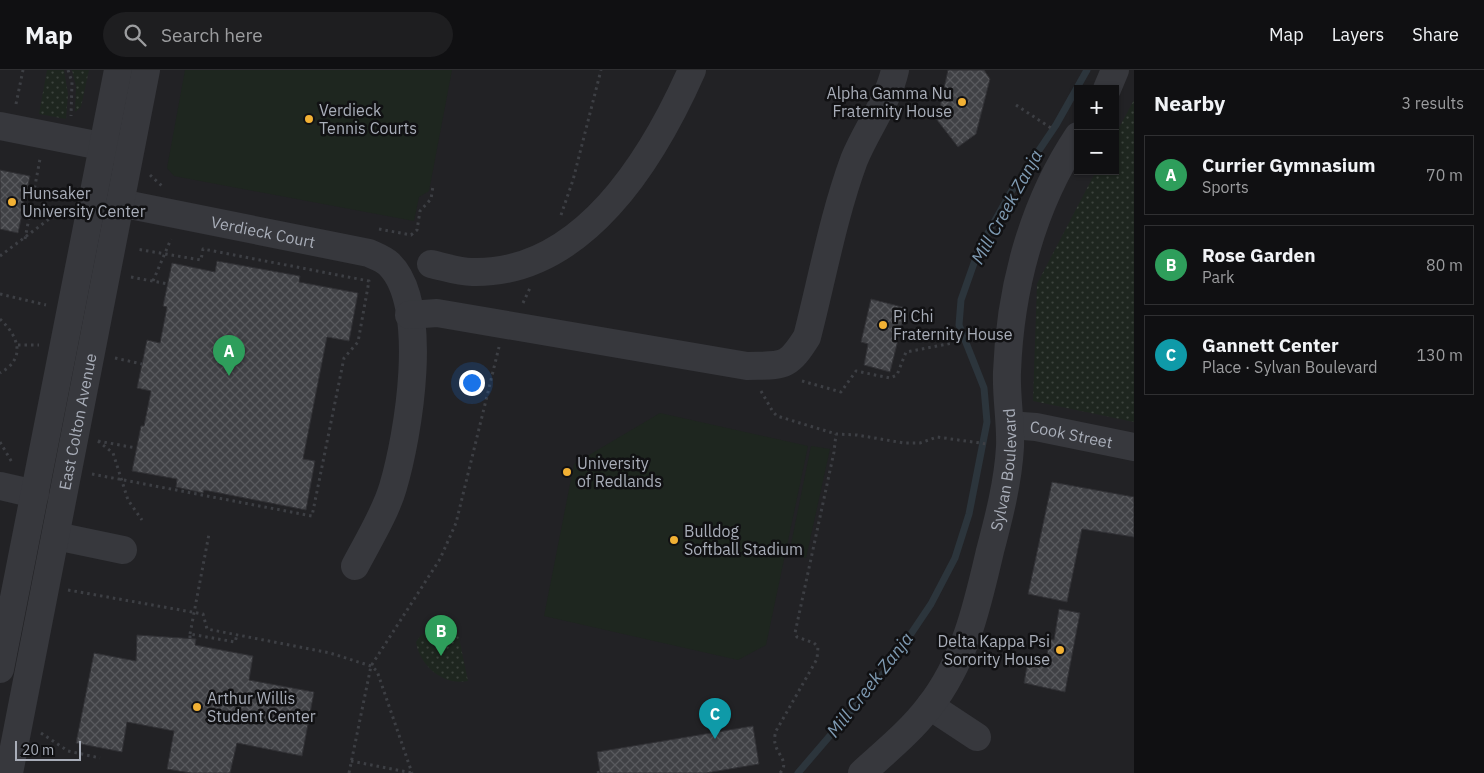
<!DOCTYPE html>
<meta charset="utf-8">
<style>
body{margin:0;font-family:"IBM Plex Sans",sans-serif;background:#1e1e20;color:#f1f3f6}
.controls{position:absolute;right:15px;top:15px;display:grid;overflow:hidden;border-radius:0px;box-shadow:0 1px 4px #0004}
.controls button{width:45px;height:45px;display:grid;place-items:center;padding:0;border:0;border-bottom:1px solid #303032;background:#101012;color:#f1f3f6;font:25px sans-serif}
.scale{position:absolute;left:15px;bottom:12px;width:66px;box-sizing:border-box;padding-left:5px;border:2px solid #a8adb8;border-top:0;font-size:14px;line-height:18px;white-space:nowrap;color:#a8adb8;-webkit-text-stroke:4px #111113;paint-order:stroke}
.you{position:absolute;left:471px;top:312px;width:18px;height:18px;margin:-12px;border:4px solid #fff;border-radius:50%;background:#1a73e8;box-shadow:0 0 0 8px #1a73e833}
.badge{display:grid;place-items:center;width:32px;height:32px;border-radius:50%;background:#db2777;color:#fff;font-size:16px;font-weight:700}
.pin{position:absolute;translate:-50% -41px;filter:drop-shadow(0 1px 2px #0008)}
.pin::after{content:'';position:absolute;top:26px;width:18px;height:15px;background:inherit;clip-path:polygon(0 0,100% 0,50% 100%)}
.list{margin:0;padding:0;list-style:none}
h2{display:flex;justify-content:space-between;align-items:center;height:65px;margin:0;padding:0 20px;font-size:21px}
h2 small{font-size:16px;font-weight:400;color:#9c9d9f}
.list li{display:grid;grid-template-columns:32px 1fr auto;gap:15px;align-items:center;box-sizing:border-box;height:80px;margin:0 10px 10px;padding:0 10px;border:1px solid #303032;border-radius:0px}
.list b{display:block;font-size:19px;white-space:nowrap}
.list p{margin:0;font-size:16px;white-space:nowrap;color:#9c9d9f}
.list em{font-size:16px;font-style:normal;color:#9c9d9f}
.icon{flex:none;width:28px;height:28px;fill:none;stroke:currentColor;stroke-width:2;stroke-linecap:round;stroke-linejoin:round}
.map{position:relative;flex:none;width:1134px;height:703px;overflow:hidden}
header{display:flex;align-items:center;gap:30px;box-sizing:border-box;height:70px;padding:0 25px;background:#101012;border-bottom:1px solid #303032}
header strong{font-size:24px}
nav{display:flex;gap:28px;margin-inline-start:auto;font-size:18px}
.search{width:350px;height:45px;background:#1e1e20;display:flex;align-items:center;gap:12px;box-sizing:border-box;padding:0 18px;border-radius:28px;color:#9c9d9f;font-size:19px}
main{display:flex}
aside{flex:1;background:#101012}
.map>svg:first-child{display:block}
.built{fill:#222225;fill-rule:evenodd}
.grass{fill:url(#grass-dots)}
.pitch{fill:#1e261f}
.lines{fill:none;stroke-linecap:round;stroke-linejoin:round}
.stream{stroke:#2c353c;stroke-width:7}
.building{fill:url(#building-cross-hatch);stroke:#303034}
.path{stroke:#3d3f44;stroke-width:3;stroke-dasharray:2.5 4;stroke-linecap:butt}
.minor{stroke:#37383d;stroke-width:28}
.poi-dot{fill:#f2b134;stroke:#111113;stroke-width:2}
.labels{text-anchor:middle;stroke-width:5;stroke-linejoin:round;paint-order:stroke}
.poi-label{font-size:16px;fill:#a8adb8;stroke:#111113;text-anchor:start}
.street-label{font-size:16px;fill:#a8adb8;stroke:#111113}
.water-label{font-size:18px;font-style:italic;fill:#7f9bb3;stroke:#111113}
</style>
<header>
<strong>Map</strong>
<div class="search"><svg class="icon" aria-label="search" viewBox="0 0 24 24"><circle cx="10" cy="10" r="6"/><path d="M15 15l6 6"/></svg>Search here</div>
<nav><a>Map</a><a>Layers</a><a>Share</a></nav>
</header>
<main>
<div class="map">
<svg width="1134" height="703" viewBox="0 0 1134 703">
<defs>
<pattern id="grass-dots" width="8" height="8" patternUnits="userSpaceOnUse" patternTransform="scale(1.25)"><rect width="8" height="8" fill="#1e261f"/><path d="M2 2h.1M6 6h.1" fill="none" stroke="#3c433d" stroke-width="1.8" stroke-linecap="round"/></pattern>
<pattern id="building-cross-hatch" width="8" height="8" patternUnits="userSpaceOnUse" patternTransform="scale(1.25)"><rect width="8" height="8" fill="#404145"/><path d="M0 0l8 8M0 8l8-8" fill="none" stroke="#595a5e"/></pattern>
</defs>
<rect width="100%" height="100%" fill="#161618"/>
<path class="built" d="M0,0H1134V703H0ZM1078,19H1115V101H1078Z"/>
<path class="grass" d="M47,0H64L68,24L66,49L39,44Z
M72,0H89L81,37L75,42L76,16Z
M1134,30V352L1033,331L1037,214L1096,101H1115V65Z
M455,549L468,611C443,616 420,596 416,572L421,565Z"/>
<path class="pitch" d="M185,0H452L429,121L419,127L414,151L174,106L167,98Z
M660,343L808,376L766,575L738,590L544,546L574,394Z
M811,376L830,379L806,488L789,484Z"/>
<g class="lines">
<path class="stream" d="M798,703L888,598L931,534L955,488L969,444L987,352L984,318L959,255L961,230L979,179L1011,122L1056,55L1087,0"/>
</g>
<path class="building" d="M948,0H984L990,9L976,64L958,77L937,50Z
M0,100L30,106L18,163L0,159Z
M217,191L300,206L299,212L358,223L349,271L327,267L303,389L315,391L306,440L204,420L203,423L176,417L177,409L132,401L141,356H144L151,321L137,318L147,270L160,273L167,237L163,236L172,193L215,202Z
M871,229L906,238L890,302L864,295L868,274L861,272Z
M1052,412L1134,427V467L1082,459L1067,532L1028,524Z
M1059,539L1080,543L1065,622L1024,613L1028,590L1045,594L1050,569L1054,570Z
M137,565L196,569L195,575L253,586L249,610L314,622L302,686L237,673L230,703H191L167,699L174,661L127,652L122,682L76,673L94,583L136,591Z
M753,656L759,694L706,703H600L597,682Z"/>
<g class="lines">
<path class="path" d="M68,0L72,12L71,46
M16,34L23,0
M1016,35L1054,60
M150,105L162,116
M561,145L573,110L601,0
M379,159L411,165L417,160L420,141L431,129L433,116
M25,169L40,89
M0,186L57,143L64,141
M131,207L168,214
M153,211L171,169
M0,224L46,235
M523,233L530,218
M0,249C18,266 27,288 0,303
M18,275H39
M115,288L142,294
M802,311L841,322L856,301L890,308L897,305L906,282L953,273L971,264L985,262
M761,321L773,342L777,346L836,364L857,365L904,373H920L937,367L987,374
M98,371L113,383L128,430L142,450
M98,371L136,378
M0,372L13,394
M92,404L312,446L344,288L358,272L369,211L203,179L201,190L136,179
M68,520L203,544L207,559L330,583L371,596L377,601L412,703
M190,564L209,464
M190,568V564L235,572L237,565
M41,663L68,681L100,688
M351,691L412,703
M349,703L371,596L440,489L456,453L499,277
M597,703L600,702
M780,703C790,692 777,685 775,673C774,670 775,664 776,661L817,589L818,577L814,573L797,567L795,563L834,382L836,364"/>
<g class="minor">
<path d="M1107,19L1115,0"/>
<path d="M0,56L121,80"/>
<path id="s1" d="M120,133L369,183C375,186 384,189 389,194C431,235 408,366 393,417C386,442 367,473 355,496"/>
<path d="M431,194C445,197 458,202 472,202C583,205 653,88 692,0"/>
<path d="M409,245L437,243L747,296C783,295 787,299 807,267C822,209 833,147 854,90C866,60 888,32 895,0"/>
<path id="s2" d="M1010,355L1036,357L1134,377"/>
<path d="M0,416L35,424"/>
<path d="M56,466L123,480"/>
<path d="M0,599L118,0"/>
<path d="M930,636L977,667"/>
<path id="s3" d="M9,703L146,0"/>
<path id="s4" d="M862,703C885,682 910,662 929,637C965,591 977,537 990,481C999,447 1008,412 1010,377C1011,352 1006,327 1007,302C1010,219 1032,135 1078,66"/>
</g>
</g>
<g class="poi-dot">
<circle cx="962" cy="32" r="5"/>
<circle cx="309" cy="49" r="5"/>
<circle cx="12" cy="132" r="5"/>
<circle cx="883" cy="255" r="5"/>
<circle cx="567" cy="402" r="5"/>
<circle cx="674" cy="470" r="5"/>
<circle cx="1060" cy="580" r="5"/>
<circle cx="197" cy="637" r="5"/>
</g>
<g class="labels">
<g class="poi-label">
<text x="952" y="29" text-anchor="end">Alpha Gamma Nu<tspan x="952" dy="18">Fraternity House</tspan></text>
<text x="319" y="46">Verdieck<tspan x="319" dy="18">Tennis Courts</tspan></text>
<text x="22" y="129">Hunsaker<tspan x="22" dy="18">University Center</tspan></text>
<text x="893" y="252">Pi Chi<tspan x="893" dy="18">Fraternity House</tspan></text>
<text x="577" y="399">University<tspan x="577" dy="18">of Redlands</tspan></text>
<text x="684" y="467">Bulldog<tspan x="684" dy="18">Softball Stadium</tspan></text>
<text x="1050" y="577" text-anchor="end">Delta Kappa Psi<tspan x="1050" dy="18">Sorority House</tspan></text>
<text x="207" y="634">Arthur Willis<tspan x="207" dy="18">Student Center</tspan></text>
</g>
<g class="street-label">
<text dy="6" stroke="none"><textPath href="#s1" startOffset="146">Verdieck Court</textPath></text>
<text dy="6" stroke="none"><textPath href="#s3" startOffset="358">East Colton Avenue</textPath></text>
<text dy="6" stroke="none"><textPath href="#s2" startOffset="62">Cook Street</textPath></text>
<text dy="6" stroke="none"><textPath href="#s4" startOffset="346">Sylvan Boulevard</textPath></text>
</g>
<g class="water-label">
<text transform="translate(1007 137) rotate(-61)" y="6">Mill Creek Zanja</text>
<text transform="translate(870 615) rotate(-52)" y="6">Mill Creek Zanja</text>
</g>
</g>
</svg>
<div class="controls">
<button>+</button>
<button>−</button>
</div>
<div class="scale">20 m</div>
<div class="you"></div>
<div class="pin badge" style="left:229px;top:306px;background:#2e9e5b">A</div>
<div class="pin badge" style="left:441px;top:586px;background:#2e9e5b">B</div>
<div class="pin badge" style="left:715px;top:669px;background:#0f9aa8">C</div>
</div>
<aside>
<h2>Nearby<small>3 results</small></h2>
<ul class="list">
<li><span class="badge" style="background:#2e9e5b">A</span><div><b>Currier Gymnasium</b><p>Sports</p></div><em>70 m</em></li>
<li><span class="badge" style="background:#2e9e5b">B</span><div><b>Rose Garden</b><p>Park</p></div><em>80 m</em></li>
<li><span class="badge" style="background:#0f9aa8">C</span><div><b>Gannett Center</b><p>Place · Sylvan Boulevard</p></div><em>130 m</em></li>
</ul>
</aside>
</main>
